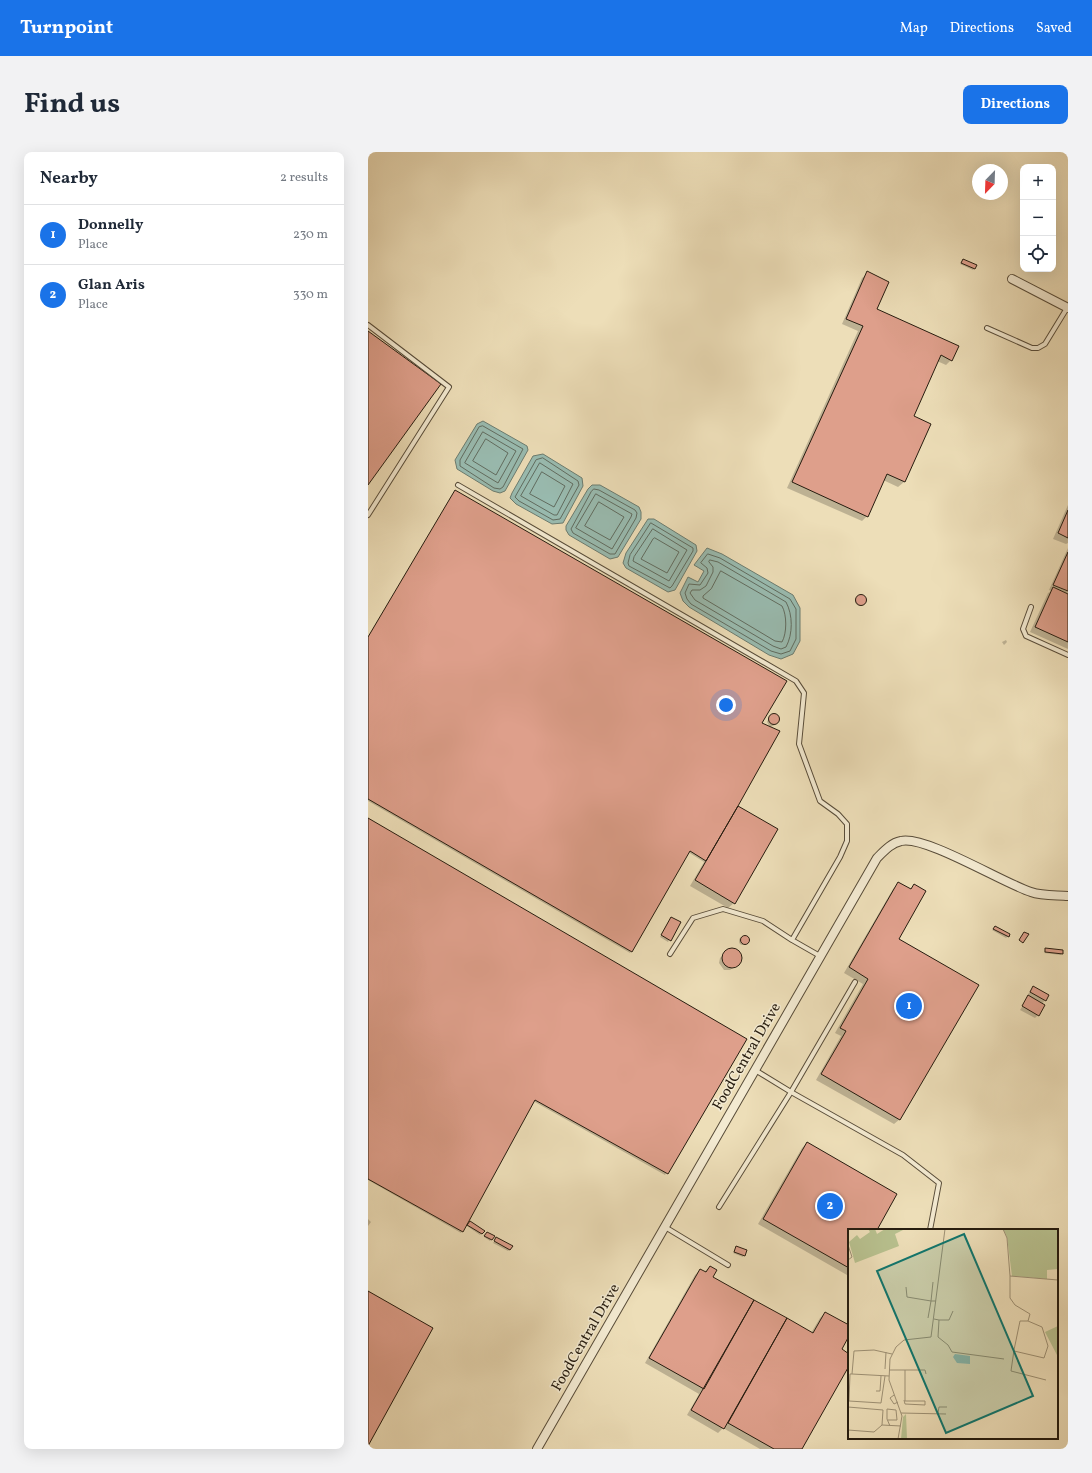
<!DOCTYPE html>
<meta charset="utf-8">
<style>
body{margin:0;font-family:Vollkorn,serif;background:#f2f2f3;color:#1f2937}
.controls{position:absolute;right:12px;top:12px;display:grid;overflow:hidden;border-radius:8px;box-shadow:0 4px 16px #0002}
.controls button{width:36px;height:36px;display:grid;place-items:center;padding:0;border:0;border-bottom:1px solid #e0e1e3;background:#fff;color:#1f2937;font:20px sans-serif}
.compass{position:absolute;left:604px;top:12px;width:36px;height:36px;border-radius:50%;background:#fff;box-shadow:0 4px 16px #0002;rotate:203deg}
.you{position:absolute;left:358px;top:553px;width:14px;height:14px;margin:-10px;border:3px solid #fff;border-radius:50%;background:#1a73e8;box-shadow:0 0 0 6px #1a73e833}
.badge{display:grid;place-items:center;width:26px;height:26px;border-radius:50%;background:#1a73e8;color:#fff;font-size:13px;font-weight:700}
.pin{position:absolute;translate:-50% -50%;border:2px solid #fff;box-shadow:0 1px 4px #0006}
.list{margin:0;padding:0;list-style:none}
h2{display:flex;justify-content:space-between;align-items:center;height:52px;margin:0;padding:0 16px;font-size:17px}
h2 small{font-size:13px;font-weight:400;color:#747a83}
.list li{display:grid;grid-template-columns:26px 1fr auto;gap:12px;align-items:center;box-sizing:border-box;height:60px;padding:0 16px;border-top:1px solid #e0e1e3}
.list b{display:block;font-size:15px;white-space:nowrap}
.list p{margin:0;font-size:13px;white-space:nowrap;color:#747a83}
.list em{font-size:13px;font-style:normal;color:#747a83}
.icon{flex:none;width:22px;height:22px;fill:none;stroke:currentColor;stroke-width:2;stroke-linecap:round;stroke-linejoin:round}
.map{position:relative;flex:none;width:700px;height:1297px;overflow:hidden;border-radius:8px}
header{display:flex;align-items:center;gap:24px;box-sizing:border-box;height:56px;padding:0 20px;background:#1a73e8;color:#fff}
header strong{font-size:19px}
nav{display:flex;gap:22px;margin-inline-start:auto;font-size:14px}
.intro{display:flex;align-items:center;justify-content:space-between;box-sizing:border-box;height:96px;padding:0 24px}
h1{margin:0;font-size:28px}
.button{padding:10px 18px;border-radius:8px;background:#1a73e8;color:#fff;font-size:14px;font-weight:700}
main{display:flex;gap:24px;padding:0 24px}
aside{flex:1;background:#fff;border-radius:8px;box-shadow:0 4px 16px #0002}
.map>svg:first-child{display:block}
.water{fill:#99bcb1;stroke:#6b7c70}
.shadow{fill:#0003}
.lines{fill:none;stroke-linecap:round;stroke-linejoin:round}
.shore{stroke:#606c60;stroke-width:1}
.building{fill:#de9f8b;stroke:#261c0f}
.lane-casing{stroke:#584c39;stroke-width:6}
.street-casing{stroke:#584c39;stroke-width:10}
.lane{stroke:#f3ead1;stroke-width:4}
.street{stroke:#f3ead1;stroke-width:8}
.labels{text-anchor:middle;stroke-width:3;stroke-linejoin:round;paint-order:stroke}
.street-label{font-size:15px;fill:#261c0f;stroke:#f3ead1}
.inset-road{fill:none;stroke:#9d9074;stroke-width:1}
.view{fill:#0f766e;fill-opacity:0.15;stroke:#0f766e;stroke-width:2}
.inset-edge{fill:none;stroke:#261c0f;stroke-width:2}
</style>
<header>
<strong>Turnpoint</strong>
<nav><a>Map</a><a>Directions</a><a>Saved</a></nav>
</header>
<div class="intro"><h1>Find us</h1><a class="button">Directions</a></div>
<main>
<aside>
<h2>Nearby<small>2 results</small></h2>
<ul class="list">
<li><span class="badge">1</span><div><b>Donnelly</b><p>Place</p></div><em>230 m</em></li>
<li><span class="badge">2</span><div><b>Glan Aris</b><p>Place</p></div><em>330 m</em></li>
</ul>
</aside>
<div class="map">
<svg width="700" height="1297" viewBox="0 0 700 1297">
<rect width="100%" height="100%" fill="#eddeb8"/>
<filter id="stains"><feTurbulence type="fractalNoise" baseFrequency=".005" numOctaves="4"/><feColorMatrix values="0 0 0 0 .2 0 0 0 0 .09 0 0 0 0 .02 0 0 0 .5 -.17"/></filter>
<radialGradient id="worn" r=".72"><stop offset=".6" stop-color="#630" stop-opacity="0"/><stop offset="1" stop-color="#630" stop-opacity=".3"/></radialGradient>
<path class="water" d="M115,269L159,294L160,298L137,339L132,341L125,339L89,317L87,308L109,272Z
M175,302L214,326L215,334L195,371L184,372L148,352L142,346L144,341L165,304Z
M224,333H232L271,355L273,360V367L250,405L242,407L201,383L198,378V374L220,337Z
M280,367H286L328,393L329,399L307,438L300,440L258,416L255,411L258,401Z
M339,396L354,402L425,443L432,456V489L425,502L413,507L401,503L321,455L315,449L312,441L320,425L330,430L336,419L326,413Z"/>
<path class="shadow" d="M595,108L607,114L606,117L605,118L592,112Z
M500,121L508,158L583,208L578,213L569,209L544,265L562,273L536,330L530,335L515,328L499,364L494,369L419,336L490,179L474,172L494,126Z
M87,339L393,571L366,660L371,655L366,751L360,756L322,734L336,710L320,700L262,801L0,649V486Z
M700,353V391L698,392L685,387Z
M700,396V497L662,480L680,441L683,439L681,438Z
M487 449a5 5 0 1 1 10 0a5 5 0 1 1-10 0Z
M638,488L639,490L636,493L634,490Z
M405,563L409,564L411,567L407,573L402,575L399,570L401,566Z
M0,667L378,887L297,1023L165,949L93,1081L0,1028Z
M530,732L542,738L546,733L529,787L532,967L526,972L448,928L473,884L467,881L495,832L476,821L525,737Z
M302,767L312,771L300,790L292,785Z
M627,775L641,783L638,786L624,778Z
M371 789a4 4 0 1 1 8 0a4 4 0 1 1-8 0Z
M677,797L694,801L693,803L676,801Z
M360,798H368L372,805L371,811L362,818H356L351,811L352,806Z
M665,836L677,848L674,852L670,863L667,866L652,858L661,844H659L662,839Z
M439,991L507,1078H481V1121L479,1123L390,1072L434,996Z
M0,1067L3,1070L0,1074Z
M101,1072L115,1079L112,1083L99,1074Z
M117,1082L125,1085L122,1089L116,1085Z
M127,1088L142,1097L140,1099L125,1091Z
M368,1095L376,1103L375,1105L365,1101Z
M342,1115L344,1125L443,1181L452,1166L457,1161L481,1174V1182L472,1198L481,1203V1212L433,1297H392L355,1276L350,1281L319,1263L331,1242L277,1211L327,1123L332,1118L336,1120Z"/>
<g class="lines">
<path class="shore" d="M115,274L155,297L135,335L132,337L126,336L92,314V308L111,275Z
M115,280L148,299L130,331L97,311Z
M118,287L140,301L128,323L105,309Z
M175,306L210,329L211,333L192,367L185,368L151,349L147,345L168,308Z
M172,311L205,332L189,363H186L153,344Z
M174,320L197,334L186,355L162,342Z
M226,337L231,338L267,358L269,361L268,366L247,402H242L205,381L203,377L223,340Z
M228,342L264,362L263,365L244,397L208,376Z
M231,350L256,365L242,388L217,374Z
M283,371L325,396V399L304,434L302,436L261,414L260,411L262,403Z
M285,377L319,398L301,429L265,409L266,405Z
M287,386L311,400L299,421L273,407L285,387Z
M340,402L352,406L422,447L428,457V487L422,499L413,502L403,499L323,452L319,447L317,441L321,432L332,433L340,421L339,416L333,411Z
M342,408L350,410L418,450C425,463 425,482 418,495L413,497L405,494L327,448L322,441L324,438H332L338,434L345,420V415L341,410Z
M353,419L414,454C419,463 419,481 414,490L407,489L335,446V444L343,437Z"/>
</g>
<path class="building" d="M595,107L609,113L607,117L593,111Z
M499,119L521,130L509,157L591,194L584,209L573,203L546,264L563,272L537,330L519,322L500,365L424,330L495,174L478,167Z
M0,179L73,232L0,333Z
M87,338L419,529L394,571L412,579L370,654L338,709L322,699L264,800L0,647V485Z
M700,358V386L690,381Z
M700,400V439L685,433Z
M685,435L700,442V490L667,475Z
M487.5 448a5.5 5.5 0 1 1 11 0a5.5 5.5 0 1 1-11 0Z
M400.5 567a5.5 5.5 0 1 1 11 0a5.5 5.5 0 1 1-11 0Z
M370,654L410,677L367,752L327,728Z
M0,666L379,887L300,1022L167,948L95,1080L0,1027Z
M530,730L543,737L546,732L558,739L531,787L611,833L532,968L453,922L478,879L472,876L500,827L481,815Z
M303,765L313,770L303,789L293,783Z
M627,774L642,782L641,785L625,777Z
M656,780L661,782L655,791L651,788Z
M372.5 788a4.5 4.5 0 1 1 9 0a4.5 4.5 0 1 1-9 0Z
M677,796L695,798V802L677,800Z
M354 806a10 10 0 1 1 20 0a10 10 0 1 1-20 0Z
M665,834L681,843L678,849L662,840Z
M660,843L677,853L671,864L654,854Z
M439,990L529,1042L509,1078H481V1116L395,1067Z
M102,1069L117,1079L114,1082L99,1073Z
M119,1080L127,1084L124,1088L116,1084Z
M128,1085L145,1094L142,1098L126,1089Z
M368,1094L379,1098L377,1104L366,1100Z
M342,1114L349,1118L345,1125L386,1148L336,1237L281,1206L332,1117L338,1120Z
M0,1139L65,1176L0,1294Z
M386,1148L419,1166L356,1277L323,1258Z
M457,1160L481,1173V1184L474,1197L481,1202V1214L434,1297H406L360,1271L419,1166L445,1181Z"/>
<g class="lines">
<g class="lane-casing">
<path id="lane" d="M0,173L81,235L0,363
M619,176L664,196H670L677,192L699,156
M90,333L428,529L436,541L431,592L452,649L470,662L479,672V689L472,705L424,788L452,804
M663,455L655,477L658,484L700,503
M302,802L325,766L355,757L395,769L424,788
M487,830L423,940L535,1003L571,1031L562,1078
M351,1055L423,940L387,918
M297,1075L360,1113"/>
</g>
<g class="street-casing">
<path id="street" d="M644,127L700,156
M169,1297L509,706C516,699 523,691 533,689C557,683 635,731 663,740C674,744 688,743 700,744"/>
</g>
<use href="#lane" class="lane"/>
<use href="#street" class="street"/>
</g>
<g class="labels">
<g class="street-label">
<text transform="translate(378 904) rotate(-60)" y="5">FoodCentral Drive</text>
<text transform="translate(217 1185) rotate(-60)" y="5">FoodCentral Drive</text>
</g>
</g>
<g transform="translate(480 1077)">
<rect width="210" height="210" fill="#eddeb8"/>
<path d="M20,0H27L29,5L37,0H57L47,5L51,17L7,34L1,13L9,6L12,10L22,3ZM155,0H210V40L199,41V50L164,47L159,8ZM210,97V128L197,103ZM58,185L59,210H53L55,188Z" fill="#b8c18f"/>
<path d="M107,125L122,127V135L109,134L105,128Z" fill="#99bcb1"/>
<path class="inset-road" d="M155,0L159,9L162,47L210,51M0,16L4,28L0,31M162,47V69L167,76L182,85L180,92M85,53L83,72H88M58,58L59,68L83,72L80,89M86,90L91,91L90,108L100,116L104,123L156,130M91,91H101L105,82M166,122L196,129L200,117L194,98L180,92H172L166,121L163,142L198,151M37,140L38,123M41,141H77L78,145M4,145L41,147M37,147L33,174L1,172L2,145H4L6,122L26,121L44,125M28,162H32L33,147M46,166L42,169L46,175L50,173M56,171L57,175L77,176V172H57V141M0,178L35,181L34,196L26,203L0,201M53,184L98,185M90,184L91,178H99M40,191H49L48,181L39,180V190L42,197M34,196L53,197M50,210L54,187L41,151L42,130L48,118L56,111L83,108L97,0"/>
<path class="view" d="M116,5L185,167L98,204L29,42Z"/>
<rect width="210" height="210" class="inset-edge"/>
</g>
<rect width="100%" height="100%" filter="url(#stains)"/>
<rect width="100%" height="100%" fill="url(#worn)"/>
</svg>
<div class="controls">
<button>+</button>
<button>−</button>
<button><svg class="icon" aria-label="locate" viewBox="0 0 24 24"><circle cx="12" cy="12" r="6"/><path d="M12 2v4M12 18v4M2 12h4M18 12h4"/></svg></button>
</div>
<svg class="compass" viewBox="-18 -18 36 36"><path d="M0-13l5 13h-10z" fill="#e53935"/><path d="M0 13l5-13h-10z" fill="#747a83"/></svg>
<div class="you"></div>
<div class="pin badge" style="left:541px;top:854px">1</div>
<div class="pin badge" style="left:462px;top:1054px">2</div>
</div>
</main>
